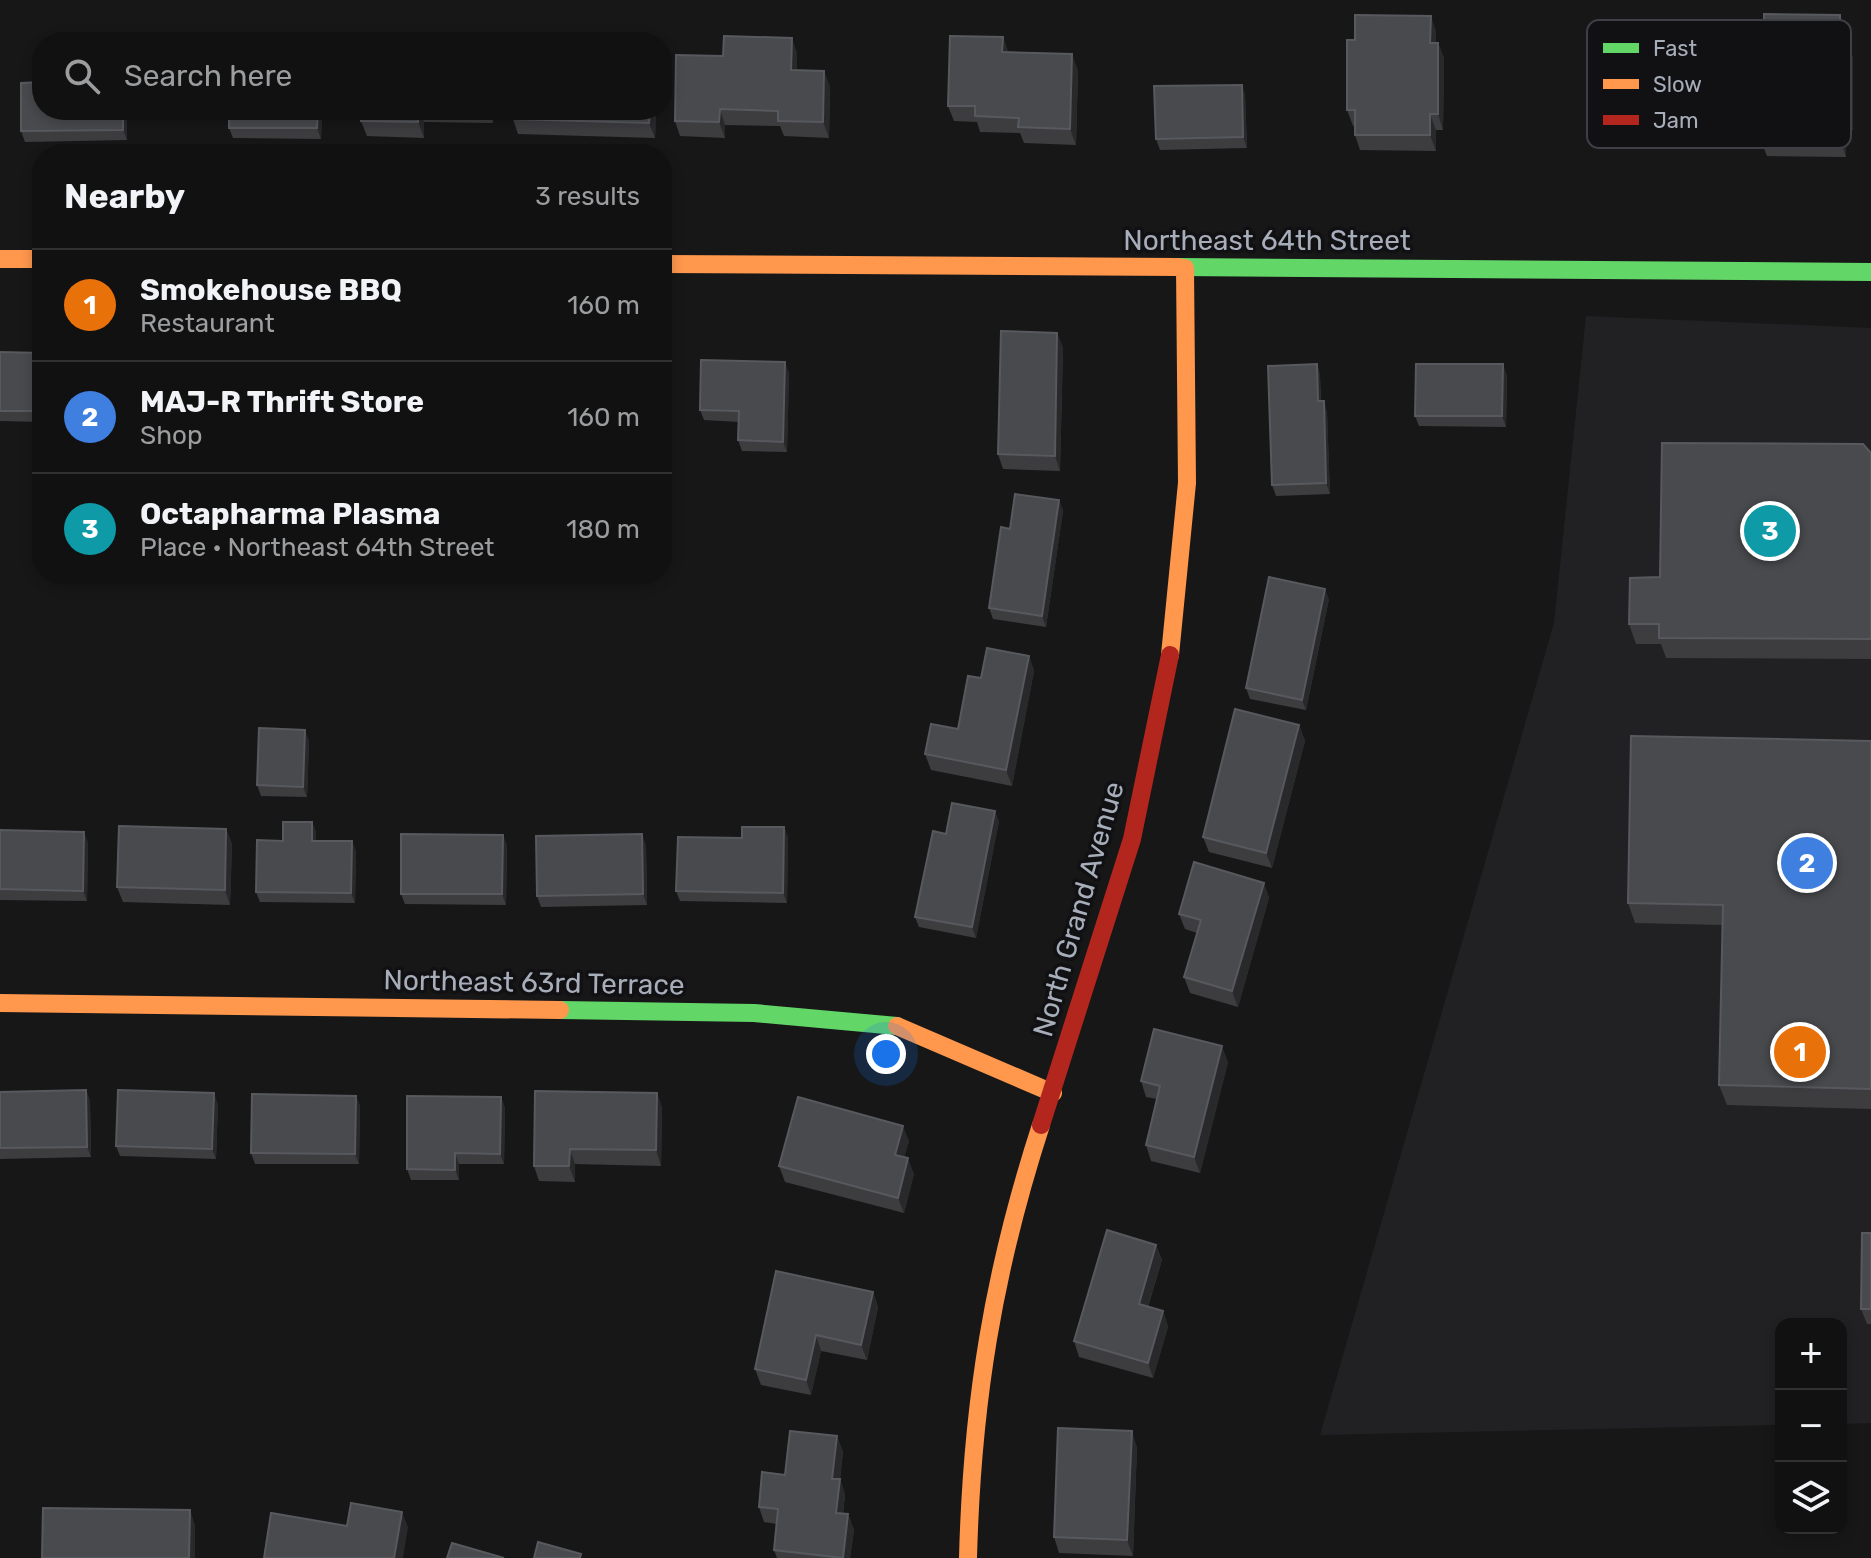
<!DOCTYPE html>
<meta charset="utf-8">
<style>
body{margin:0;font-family:Rubik,sans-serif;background:#1e1f20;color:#f1f3f6}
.controls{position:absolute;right:24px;bottom:24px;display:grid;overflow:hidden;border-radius:16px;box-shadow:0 4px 12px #0003}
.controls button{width:72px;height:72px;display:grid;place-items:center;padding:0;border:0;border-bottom:2px solid #303132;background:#111112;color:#f1f3f6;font:40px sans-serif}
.you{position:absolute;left:886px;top:1054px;width:28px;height:28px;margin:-20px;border:6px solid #fff;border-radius:50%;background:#1a73e8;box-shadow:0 0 0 12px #1a73e833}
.badge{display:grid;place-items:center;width:52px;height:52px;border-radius:50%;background:#0f766e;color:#fff;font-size:26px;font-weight:700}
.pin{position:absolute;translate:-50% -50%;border:4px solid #fff;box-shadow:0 2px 8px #0006}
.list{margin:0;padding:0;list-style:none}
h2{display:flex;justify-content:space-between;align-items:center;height:104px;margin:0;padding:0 32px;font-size:34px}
h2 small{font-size:26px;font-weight:400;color:#9c9d9f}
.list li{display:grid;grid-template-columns:52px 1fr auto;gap:24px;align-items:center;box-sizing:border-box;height:112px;padding:0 32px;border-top:2px solid #303132}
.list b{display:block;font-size:30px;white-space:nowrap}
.list p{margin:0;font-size:26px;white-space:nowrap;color:#9c9d9f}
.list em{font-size:26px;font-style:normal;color:#9c9d9f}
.icon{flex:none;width:44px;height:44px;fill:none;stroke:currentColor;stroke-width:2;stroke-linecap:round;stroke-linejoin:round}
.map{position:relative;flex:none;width:1871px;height:1558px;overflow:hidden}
.search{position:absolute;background:#111112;box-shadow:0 4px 12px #0003;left:32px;top:32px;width:640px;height:88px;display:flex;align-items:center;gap:20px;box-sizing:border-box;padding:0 28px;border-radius:32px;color:#9c9d9f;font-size:30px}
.panel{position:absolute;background:#111112;box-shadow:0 4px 12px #0003;left:32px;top:144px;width:640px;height:440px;border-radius:32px}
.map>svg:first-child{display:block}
.built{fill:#212124}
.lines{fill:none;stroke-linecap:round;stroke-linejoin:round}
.fast{stroke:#63d668;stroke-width:18}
.slow{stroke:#ff974d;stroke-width:18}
.jam{stroke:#b3261e;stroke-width:18}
.wall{fill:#3d3d40}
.shaded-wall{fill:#29292b}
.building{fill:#484a4d;stroke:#57595e;stroke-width:2}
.labels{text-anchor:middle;stroke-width:7;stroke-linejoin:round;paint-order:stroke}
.street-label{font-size:28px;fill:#a7aeba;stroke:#111114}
.key{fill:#111114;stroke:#3e4046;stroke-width:2}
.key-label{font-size:22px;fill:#a7aeba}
</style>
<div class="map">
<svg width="1871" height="1558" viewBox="0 0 1871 1558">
<rect width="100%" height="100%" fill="#171718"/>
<path class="built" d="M1586,316L1871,328V1423L1841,1424V1324H1781V1425L1320,1435L1554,623Z"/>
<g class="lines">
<path class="fast" d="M1179,267L1871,272
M560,1010L754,1013L897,1026"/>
<path class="slow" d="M0,259H42
M662,264L1179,267
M1170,655L1187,483L1185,268
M0,1003L560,1010
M897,1026L1053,1093
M968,1558C972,1403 993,1273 1041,1125"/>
<path class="jam" d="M1041,1125L1132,839L1170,655"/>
</g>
<path class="wall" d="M1846,30V43H1848L1853,58V130L1846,129V157L1767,156L1761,141V131H1760L1755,115L1764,40Z
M1436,31V43H1438L1444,58L1443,130H1436V151L1360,150L1355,135V126H1353L1347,110L1355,40Z
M1003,37L1008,52L1078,70L1076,145L1024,143L1020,133L980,132L977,122L954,121L948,106Z
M797,53V70L830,86L829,138L784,136L780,126L725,125V138L680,136L675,121L723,56Z
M1242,85L1245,95L1247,148L1160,150L1156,139Z
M127,110V140L25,142L21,131Z
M322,110L321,139L233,138L229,128Z
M361,110H494L493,123L424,122V138L367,136L361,121Z
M513,110H656L655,138L518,134L513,119Z
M1057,333L1063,348L1060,471L1003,469L998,454Z
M0,352L42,353V422L0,421Z
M1317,364L1320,375L1321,401L1327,412L1330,494L1276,496L1272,485Z
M789,373L787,452L742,451L738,440L739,422L704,420L700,410Z
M1507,375L1506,427L1419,426L1415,416Z
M1871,453V659L1666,658L1661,644H1636L1629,624L1660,577Z
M1059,500L1063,511L1046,627L993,619L989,608L1010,529Z
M1329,599L1306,710L1250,699L1246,688Z
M1029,656L1034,671L1012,786L931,770L925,754L958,729L981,678Z
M1299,725L1305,741L1272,868L1209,852L1203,837Z
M309,741L307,797L261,796L257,785Z
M1871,741V1109L1727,1105L1719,1085L1723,925L1635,923L1628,903Z
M999,821L976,938L919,927L915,917L946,834Z
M312,822L316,832V841H352L356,852L355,903L260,902L256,892L283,841Z
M784,827L788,838L787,903L680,901L676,891L742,838Z
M226,829L232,844L230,905L123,902L117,887Z
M0,830L88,842L87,901L0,900Z
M507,845L506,905L405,904L401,894Z
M646,845L647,905L541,907L537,896Z
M1264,883L1269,898L1238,1007L1190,993L1184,977L1197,933L1185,929L1179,914Z
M1228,1062L1200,1173L1151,1161L1146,1145L1157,1099L1146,1097L1141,1081Z
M86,1090L90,1101L91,1157L0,1159V1092Z
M657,1093L662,1108L661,1166L575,1164V1182L539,1181L534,1166Z
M356,1096L360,1106L359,1164H255L251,1153Z
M501,1097L505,1108L504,1164H459V1180H411L407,1169Z
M218,1104L216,1159L120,1156L116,1146Z
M909,1141L904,1157L914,1174L904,1213L785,1182L779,1166Z
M1871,1233V1324H1867L1861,1309Z
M1156,1245L1162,1260L1148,1307L1163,1311L1168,1327L1153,1378L1079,1357L1074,1341Z
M873,1292L878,1307L867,1360L821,1351L811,1395L761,1385L755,1369Z
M837,1436L843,1452L840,1479L845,1495L843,1514H848L854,1530L850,1558H777L774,1550L777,1524L764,1522L759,1507L785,1475Z
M1137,1447L1133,1556L1059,1553L1054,1537Z"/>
<path class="shaded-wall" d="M1840,15L1846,30V58L1840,43Z
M1431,16L1436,31V58L1430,43Z
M1003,37L1008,53L1002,52Z
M792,38L797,53V86L791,70Z
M1438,43L1444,58L1443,130L1438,114Z
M1848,43L1853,58V130L1847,114Z
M1072,54L1078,70L1076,145L1070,129Z
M824,71L830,86L829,138L823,122Z
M1242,85L1245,95L1247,148L1243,137Z
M720,109L725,125V138L719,122Z
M123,110H127V140L123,130Z
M318,110H322L321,139L317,128Z
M418,110H420L424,122V138L418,122Z
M489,110H494L493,123Z
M650,110H656L655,138L649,123Z
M1430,114L1436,130V151L1430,135Z
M1841,114L1846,129V157L1841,142Z
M1057,333L1063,348L1060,471L1055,456Z
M785,362L789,373L787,452L783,442Z
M1317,364L1320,375L1321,412L1318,401Z
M1503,364L1507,375L1506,427L1502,416Z
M1324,401L1327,412L1330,494L1326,483Z
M1059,500L1063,511L1046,627L1042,616Z
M1325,589L1329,599L1306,710L1302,700Z
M1029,656L1034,671L1012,786L1006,770Z
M1299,725L1305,741L1272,868L1266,853Z
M305,730L309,741L307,797L303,787Z
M995,811L999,821L976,938L972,927Z
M312,822L316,832V852L312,841Z
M784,827L788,838L787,903L783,893Z
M226,829L232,844L230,905L225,890Z
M84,832L88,842L87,901L83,891Z
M642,834L646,845L647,905L643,894Z
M503,835L507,845L506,905L502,894Z
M352,841L356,852L355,903L351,893Z
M1264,883L1269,898L1238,1007L1232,991Z
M1222,1046L1228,1062L1200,1173L1194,1157Z
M86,1090L90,1101L91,1157L87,1147Z
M214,1093L218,1104L216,1159L212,1149Z
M657,1093L662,1108L661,1166L656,1150Z
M356,1096L360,1106L359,1164L355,1154Z
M501,1097L505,1108L504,1164L500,1154Z
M903,1126L909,1141L901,1170L895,1155Z
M570,1149L575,1164V1182L569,1166Z
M455,1153L459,1164V1180L455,1170Z
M908,1158L914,1174L904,1213L898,1198Z
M1156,1245L1162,1260L1144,1319L1139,1304Z
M873,1292L878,1307L867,1360L861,1345Z
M1163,1311L1168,1327L1153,1378L1148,1363Z
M816,1335L821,1351L811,1395L806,1380Z
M1132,1431L1137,1447L1133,1556L1127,1540Z
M837,1436L843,1452L838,1494L832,1479Z
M840,1479L845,1495L841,1529L836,1513Z
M190,1510L195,1525V1558H189Z
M402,1512L408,1527L403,1558H394Z
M848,1514L854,1530L850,1558H843Z"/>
<path class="building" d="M1764,14L1840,15V43H1848L1847,114H1841V142L1761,141V115H1755L1756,40H1764Z
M1355,15L1431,16L1430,43H1438V114H1430V135H1355V110H1347V40H1355Z
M724,36L792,38L791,70L824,71L823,122L778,121V111L720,109L719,122L675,121L676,55L723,56Z
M950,36L1003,37L1002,52L1072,54L1070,129L1018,127L1019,118L975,116V106H948Z
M42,82V110H123V130L21,131V83Z
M1242,85L1243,137L1156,139L1154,86Z
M229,110H318L317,128H229Z
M361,110H418V122L361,121Z
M513,110H650L649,123L513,119Z
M1001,331L1057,333L1055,456L998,454Z
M0,352L42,353V411H0Z
M701,360L785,362L783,442L738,440L739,411L700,410Z
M1317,364L1318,401H1324L1326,483L1272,485L1268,366Z
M1416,364H1503L1502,416H1415Z
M1662,443L1863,444L1871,453V639L1659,638V624H1629L1630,578L1660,577Z
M1015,494L1059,500L1042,616L989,608L1001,527L1010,529Z
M1269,577L1325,589L1302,700L1246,688Z
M987,648L1029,656L1006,770L925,754L931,724L958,729L968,676L981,678Z
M1235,709L1299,725L1266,853L1203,837Z
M259,728L305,730L303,787L257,785Z
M1631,736L1871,741V1089L1719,1085L1723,905L1628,903Z
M952,803L995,811L972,927L915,917L933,831L946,834Z
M283,822H312V841H352L351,893L256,892L257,840L283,841Z
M119,826L226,829L225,890L117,887Z
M742,827H784L783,893L676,891L678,837L742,838Z
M0,830L84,832L83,891L0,889Z
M401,834L503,835L502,894H401Z
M642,834L643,894L537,896L536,836Z
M1194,862L1264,883L1232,991L1184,977L1201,920L1179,914Z
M1154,1029L1222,1046L1194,1157L1146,1145L1160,1086L1141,1081Z
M86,1090L87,1147L0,1148V1092Z
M118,1090L214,1093L212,1149L116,1146Z
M535,1091L657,1093L656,1150L570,1149L569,1166H534Z
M252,1094L356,1096L355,1154L251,1153Z
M407,1096L501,1097L500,1154L455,1153V1170L407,1169Z
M798,1097L903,1126L895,1155L908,1158L898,1198L779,1166Z
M1107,1230L1156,1245L1139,1304L1163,1311L1148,1363L1074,1341Z
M1862,1233H1871V1309H1861Z
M776,1271L873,1292L861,1345L816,1335L806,1380L755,1369Z
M1058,1428L1132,1431L1127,1540L1054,1537Z
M790,1431L837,1436L832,1479H840L836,1513L848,1514L843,1558L774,1550L778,1509L759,1507L762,1472L785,1475Z
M351,1503L402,1512L394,1558H264L271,1513L347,1526Z
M43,1508L190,1510L189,1558H42Z
M538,1542L581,1554L580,1558H534Z
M452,1543L504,1558H447Z"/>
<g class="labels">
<g class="street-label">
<text x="1267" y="250">Northeast 64th Street</text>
<text transform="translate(1078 909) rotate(-74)" y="10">North Grand Avenue</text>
<text transform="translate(534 982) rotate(1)" y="10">Northeast 63rd Terrace</text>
</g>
</g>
<rect x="1587" y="20" width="264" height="128" rx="12" class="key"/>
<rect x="1603" y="43" width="36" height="10" fill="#63d668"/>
<rect x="1603" y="79" width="36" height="10" fill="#ff974d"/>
<rect x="1603" y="115" width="36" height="10" fill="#b3261e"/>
<g class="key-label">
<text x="1653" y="56">Fast</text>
<text x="1653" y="92">Slow</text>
<text x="1653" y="128">Jam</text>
</g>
</svg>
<div class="controls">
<button>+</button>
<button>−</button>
<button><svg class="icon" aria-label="layers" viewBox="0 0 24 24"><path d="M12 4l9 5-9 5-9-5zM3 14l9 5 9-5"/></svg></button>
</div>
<div class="you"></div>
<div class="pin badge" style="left:1800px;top:1052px;background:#e8710a">1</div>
<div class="pin badge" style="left:1807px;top:863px;background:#3f7fe0">2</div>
<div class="pin badge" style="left:1770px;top:531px;background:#0f9aa8">3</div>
<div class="search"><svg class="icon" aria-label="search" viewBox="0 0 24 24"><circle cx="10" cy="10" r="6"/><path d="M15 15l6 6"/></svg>Search here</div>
<section class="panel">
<h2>Nearby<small>3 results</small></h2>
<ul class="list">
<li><span class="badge" style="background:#e8710a">1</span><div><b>Smokehouse BBQ</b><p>Restaurant</p></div><em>160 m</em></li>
<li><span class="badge" style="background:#3f7fe0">2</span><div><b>MAJ-R Thrift Store</b><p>Shop</p></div><em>160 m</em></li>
<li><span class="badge" style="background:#0f9aa8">3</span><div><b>Octapharma Plasma</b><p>Place · Northeast 64th Street</p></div><em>180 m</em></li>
</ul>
</section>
</div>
